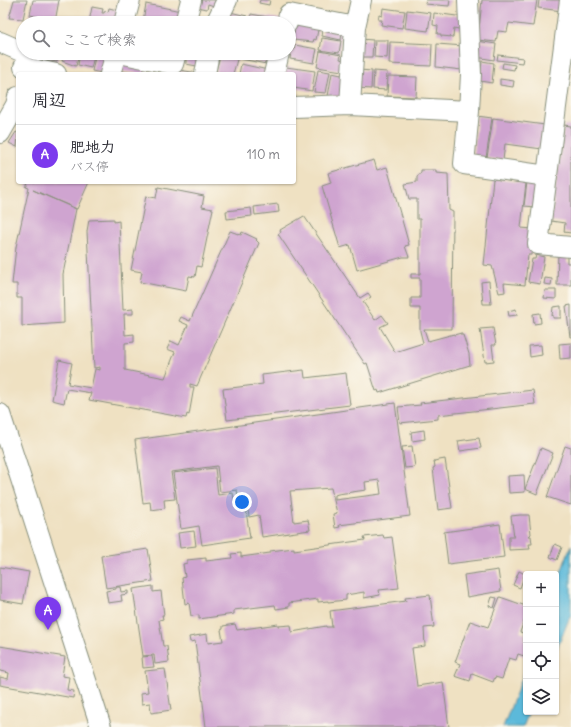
<!DOCTYPE html>
<html lang="ja">
<meta charset="utf-8">
<style>
body{margin:0;font-family:Delius,"Klee One",sans-serif;background:#f2f2f3;color:#2b2b33}
.controls{position:absolute;right:12px;bottom:12px;display:grid;overflow:hidden;border-radius:4px;box-shadow:0 1px 3px #0004}
.controls button{width:36px;height:36px;display:grid;place-items:center;padding:0;border:0;border-bottom:1px solid #e1e1e2;background:#fff;color:#2b2b33;font:20px sans-serif}
.you{position:absolute;left:242px;top:502px;width:14px;height:14px;margin:-10px;border:3px solid #fff;border-radius:50%;background:#1a73e8;box-shadow:0 0 0 6px #1a73e833}
.badge{display:grid;place-items:center;width:26px;height:26px;border-radius:50%;background:#7c3aed;color:#fff;font-size:13px;font-weight:700}
.pin{position:absolute;translate:-50% -33px;filter:drop-shadow(0 1px 2px #0008)}
.pin::after{content:'';position:absolute;top:21px;width:14px;height:12px;background:inherit;clip-path:polygon(0 0,100% 0,50% 100%)}
.list{margin:0;padding:0;list-style:none}
h2{display:flex;justify-content:space-between;align-items:center;height:52px;margin:0;padding:0 16px;font-size:17px}
h2 small{font-size:13px;font-weight:400;color:#7c7c81}
.list li{display:grid;grid-template-columns:26px 1fr auto;gap:12px;align-items:center;box-sizing:border-box;height:60px;padding:0 16px;border-top:1px solid #e1e1e2}
.list b{display:block;font-size:15px;white-space:nowrap}
.list p{margin:0;font-size:13px;white-space:nowrap;color:#7c7c81}
.list em{font-size:13px;font-style:normal;color:#7c7c81}
.icon{flex:none;width:22px;height:22px;fill:none;stroke:currentColor;stroke-width:2;stroke-linecap:round;stroke-linejoin:round}
.map{position:relative;flex:none;width:571px;height:727px;overflow:hidden}
.search{position:absolute;background:#fff;box-shadow:0 1px 3px #0004;left:16px;top:16px;width:280px;height:44px;display:flex;align-items:center;gap:10px;box-sizing:border-box;padding:0 14px;border-radius:22px;color:#7c7c81;font-size:15px}
.panel{position:absolute;background:#fff;box-shadow:0 1px 3px #0004;left:16px;top:72px;width:280px;height:112px;border-radius:4px}
.map>svg:first-child{display:block}
.water{fill:#5cb9da;stroke:#3e7b87}
.building{fill:#cfa4d0;fill-rule:evenodd}
.lines{fill:none;stroke-linecap:round;stroke-linejoin:round}
.minor-casing{stroke:#878f7b;stroke-width:22}
.minor{stroke:#fff;stroke-width:20}
</style>
<div class="map">
<svg width="571" height="727" viewBox="0 0 571 727">
<rect width="100%" height="100%" fill="#fbf7ec"/>
<filter id="ink" filterUnits="userSpaceOnUse"><feTurbulence type="fractalNoise" baseFrequency=".025" numOctaves="2"/><feDisplacementMap in="SourceGraphic" scale="8" xChannelSelector="R" yChannelSelector="G"/><feConvolveMatrix kernelMatrix="1 2 1 2 8 2 1 2 1" color-interpolation-filters="sRGB"/></filter>
<filter id="wash" filterUnits="userSpaceOnUse"><feTurbulence type="fractalNoise" baseFrequency=".012" numOctaves="4" result="noise"/><feDisplacementMap in="SourceGraphic" scale="16" xChannelSelector="R" yChannelSelector="G"/><feGaussianBlur stdDeviation="0.9" result="paint"/><feColorMatrix in="noise" values="0 0 0 0 0 0 0 0 0 0 0 0 0 0 0 0 0 1.4 0 .05"/><feComposite in="paint" operator="in"/></filter>
<g filter="url(#wash)">
<rect width="100%" height="100%" fill="#efe1c2"/>
<path class="water" d="M571,545V614L556,651V586Z
M526,668V712H529L523,727H503Z"/>
<g id="blocks">
<path class="building" d="M14,0H27L23,19L9,18Z
M33,0H59L55,22L39,19L40,17L30,15Z
M198,0H219L217,7L208,4L207,9L196,7Z
M260,0H270L269,5L259,3Z
M426,0H450L449,6L425,4Z
M482,0H537L533,26L509,23L507,32L498,31L496,42L478,40Z
M539,0H564L562,11L538,8Z
M146,4L181,11L178,23H154L143,21Z
M92,7L103,9L102,13H104L105,11L108,12L109,8L121,11L118,23L89,22Z
M383,8L405,11L402,28L381,25L382,20H378L379,15L382,16Z
M407,10L431,13L428,31L405,28Z
M230,12L247,16L246,23H227Z
M434,13L464,17L463,30L454,28L453,37L441,36V34H437L438,26L433,25Z
M251,14L284,20L283,23H249Z
M192,16L208,21L207,23H191Z
M296,21L319,25L316,40L314,39L313,42L293,40Z
M324,25L343,28L341,40L322,36Z
M322,38L341,41L339,53L320,50Z
M360,39L373,40L372,57H359Z
M375,40H388L387,58L374,57Z
M477,41L496,44L494,60L476,57Z
M390,42L432,44L431,66L389,64Z
M437,44L464,46L462,70L436,67Z
M295,45L317,49L314,63L290,59L291,50H294Z
M320,51L341,55L340,59L344,60L342,71L317,67Z
M31,53H47L46,56H43L42,60L30,58Z
M48,53H59L57,62L46,60Z
M64,53H79L76,66L62,61Z
M80,53H95L91,68L78,65Z
M96,53H107V74L92,71Z
M186,53L204,56L202,67L186,64Z
M221,53L238,56L233,74H215Z
M243,53H269L266,64L241,59Z
M498,55L523,58L522,63L497,60Z
M121,60L147,65L145,74L119,71Z
M482,61L494,63L492,83L480,81Z
M503,63L515,65L514,70L502,68Z
M241,64L268,70L267,74H239Z
M286,67L315,71L312,91L294,88V74H285Z
M179,70L198,73V74H178Z
M318,70L330,72L326,93L314,92Z
M359,70L372,71L371,89L358,88Z
M374,71L387,72L386,90L373,89Z
M332,73L346,76L342,97L328,96Z
M388,76L417,77L416,97L387,96Z
M500,79L514,81L513,87L500,85Z
M477,116L492,118L486,158L474,156Z
M493,118L545,125L542,149L505,144L503,160L487,158Z
M564,125L571,126V233L564,232L565,223L551,221Z
M16,132L18,133L17,147L9,143Z
M374,160L377,170L387,167L409,245L405,246L409,257H403L357,270L350,245L340,248L322,186L331,183L328,173Z
M421,170H436V173L448,174L449,210L453,212L452,329H424L428,341L454,334V335L461,333V335H463L469,354L470,365L379,393L378,390L376,391L367,363L365,364L278,234L281,232L280,230L304,216L360,298L368,293L371,297L363,302L375,320L382,315L388,323L380,327L395,352L423,343L420,331V308H411V298H420V278H411V274H420V219H417V199H409L405,184L417,182V176L421,173Z
M493,179L526,183L521,228L533,229L531,255H528L525,285L504,283L505,292L499,293L492,266L484,265Z
M24,182H89L77,209L33,190L76,209L63,274L64,323L22,326V298H17V284H12L16,247L29,188L26,187L28,184Z
M527,182L534,183L538,187L536,207L524,206Z
M158,187L204,196L202,207L213,209L201,267L197,266L195,277L189,276L186,291L140,282L142,272L131,270L146,196L156,198Z
M278,204L279,212L255,215L254,207Z
M251,208L252,216L227,219L226,211Z
M114,219V222L119,221L123,310L133,309V314H124L125,335L134,334V342L125,343V370L165,378L175,352L167,349L171,341L179,345L188,325L179,321L181,317L190,321L230,231L241,235L242,232L257,239L256,240L259,243L197,386L190,384V387H194L189,415L187,414L186,418L89,400L91,393L67,389L64,403L52,400L59,360L72,363L68,384L91,388L95,369L100,370V367L94,368L87,231L89,220Z
M558,252H567V263H571V285H557Z
M536,255L544,257L540,284L528,282L532,259H535Z
M545,278L552,279L551,285L544,284Z
M489,281L491,304H483L481,282Z
M545,290H556V299L544,298Z
M571,305V337H570L566,306Z
M561,306V318H553V315L552,316L553,307Z
M516,309L517,315L509,316L508,311Z
M540,313L541,323L534,324L533,314Z
M493,328L496,345H492L494,361L485,362L480,329Z
M571,343V358L560,359L559,344Z
M541,345L542,355L530,357L529,346Z
M304,370L305,378L346,373L350,405L227,420L223,389L263,384L262,375Z
M533,390L535,404L438,415V419L400,423L398,407L421,405L420,403Z
M395,403L410,516L339,525L340,527L335,528L333,514L337,513L331,488L290,491L294,522L308,520L310,530L262,537L259,515L249,517L247,501L239,502L237,490L220,492L217,466L171,472L175,499L164,500L165,508L151,510L150,502L143,503L135,440ZM379,480L381,494L335,500V495L338,494L366,490L365,482Z
M424,430L425,439L412,441L411,432Z
M479,438L481,448L460,451L458,441Z
M412,446L415,467L405,468L402,447Z
M565,446L571,448V505L547,497Z
M541,448L553,453L537,494L525,489Z
M445,459L452,508L438,510L433,468L435,467L434,461Z
M215,468L218,495L233,493L235,506L245,504L250,538L202,545L199,526L181,529L173,473Z
M524,475L525,492L509,493L508,476Z
M520,515H529L531,534L529,536H531L532,544H529L530,549L509,550V537H514L511,516Z
M500,524L504,557L448,564L444,532Z
M194,531L196,546L180,548L178,533Z
M383,535L384,538L392,537L399,588L379,590L380,595L364,598V592L346,595V600L328,602V601L318,602V599L289,603V607L276,609L275,605L234,610V614L199,619V615L191,616L189,603L185,604L182,578L185,577L183,564L187,563V560L206,558V561L232,558L231,554L241,553V557L270,553V551L294,548V550L365,540L364,537Z
M555,544L562,547L557,560L550,557Z
M148,549L153,581L106,588L101,556Z
M0,567L29,572L23,604L0,600Z
M498,570L501,591L467,597L464,575Z
M519,571L525,574L520,588L513,585Z
M153,586V592L161,591L164,615H162L163,619L159,620L163,646H167L169,662L155,664L154,655L143,656L133,589Z
M116,587H120L121,592L128,591V594L121,595L122,601L108,603L106,591L116,589Z
M430,595L434,627L424,628L425,646L412,648L417,686L443,682L449,727H206L195,641L190,642L189,637L207,634L208,643L223,641L221,630L223,629V626L235,624L237,630L278,624V626L291,625L292,632L326,626V627H332L330,611L406,601L405,598Z
M492,597L497,598L494,608L489,606Z
M500,597L526,606V616L520,632L526,634L524,641L526,642L524,656L518,654L516,660L509,658L502,679L495,677L493,682L472,674L470,681L455,676L460,664L455,662L470,621L488,627Z
M0,646L65,657L62,676L69,677L67,690L74,691L73,698L0,685V677L8,679L9,673L0,671Z
M152,656L154,667L143,668L142,657Z
M165,669L171,710L151,713L150,703L142,704L141,693L148,692L145,671Z"/>
</g>
</g>
<g filter="url(#ink)">
<use href="#blocks" fill-opacity="0" stroke="#878f7b" stroke-width="1"/>
<g class="lines">
<g class="minor-casing">
<path id="minor" d="M570,0L538,244L571,247
M124,23L130,0
M185,23L191,0
M216,23L227,0
M287,23L289,14L355,27
M0,42L23,52
M119,53L173,64L176,53
M24,67L56,74
M110,74L116,53
M205,74L209,53
M274,74L279,53
M350,105L355,27L361,0
M294,107L350,105L469,111L471,74L468,0
M469,111L464,164L547,176
M0,133L16,105L18,97
M0,414L101,727"/>
</g>
<use href="#minor" class="minor"/>
</g>
</g>
</svg>
<div class="controls">
<button>+</button>
<button>−</button>
<button><svg class="icon" aria-label="locate" viewBox="0 0 24 24"><circle cx="12" cy="12" r="6"/><path d="M12 2v4M12 18v4M2 12h4M18 12h4"/></svg></button>
<button><svg class="icon" aria-label="layers" viewBox="0 0 24 24"><path d="M12 4l9 5-9 5-9-5zM3 14l9 5 9-5"/></svg></button>
</div>
<div class="you"></div>
<div class="pin badge" style="left:48px;top:630px">A</div>
<div class="search"><svg class="icon" aria-label="search" viewBox="0 0 24 24"><circle cx="10" cy="10" r="6"/><path d="M15 15l6 6"/></svg>ここで検索</div>
<section class="panel">
<h2>周辺<small></small></h2>
<ul class="list">
<li><span class="badge">A</span><div><b>肥地力</b><p>バス停</p></div><em>110 m</em></li>
</ul>
</section>
</div>
